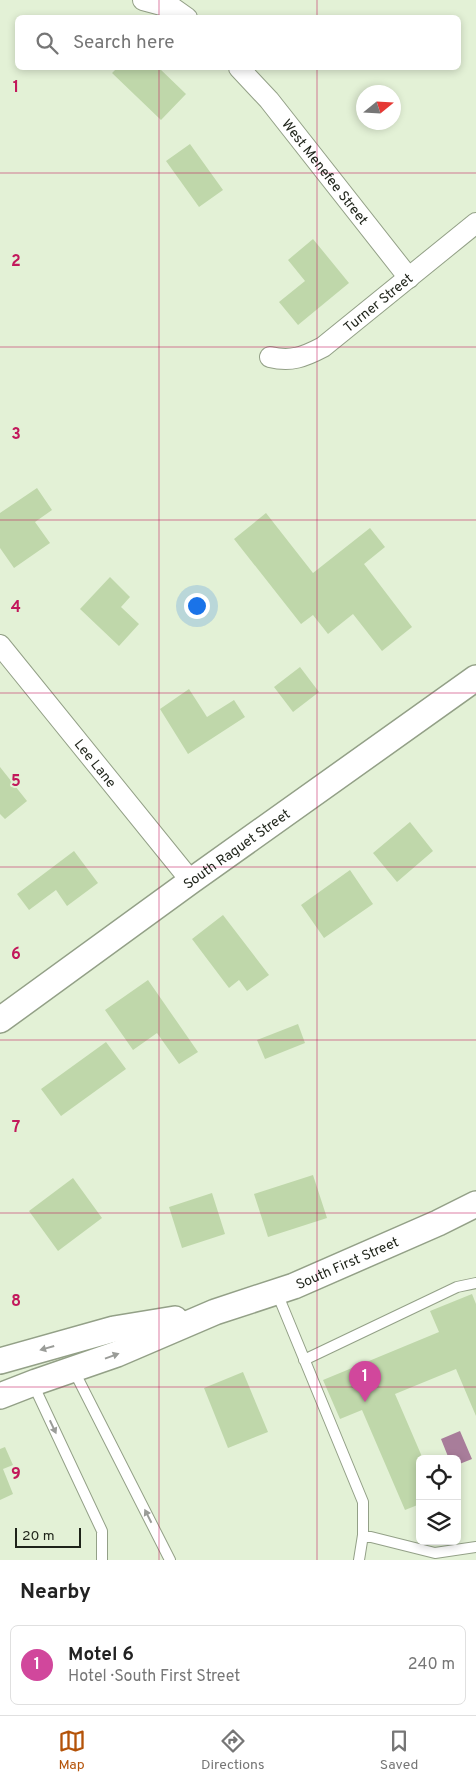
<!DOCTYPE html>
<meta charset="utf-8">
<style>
body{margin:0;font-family:Overpass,sans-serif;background:#f6f6f6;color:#222}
.controls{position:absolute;right:15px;bottom:15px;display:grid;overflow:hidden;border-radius:8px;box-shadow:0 2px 8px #0003}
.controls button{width:45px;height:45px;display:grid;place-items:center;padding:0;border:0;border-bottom:1px solid #e0e0e0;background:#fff;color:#222;font:25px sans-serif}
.compass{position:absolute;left:356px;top:85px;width:45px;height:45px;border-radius:50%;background:#fff;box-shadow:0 2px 8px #0003;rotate:72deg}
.scale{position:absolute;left:15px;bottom:12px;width:66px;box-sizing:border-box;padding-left:5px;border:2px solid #1e2319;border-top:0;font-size:14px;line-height:18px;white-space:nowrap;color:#1e2319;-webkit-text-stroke:4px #e3f1d6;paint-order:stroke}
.you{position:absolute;left:196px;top:605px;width:18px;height:18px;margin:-12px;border:4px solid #fff;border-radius:50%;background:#1a73e8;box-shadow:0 0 0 8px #1a73e833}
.badge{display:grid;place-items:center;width:32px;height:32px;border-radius:50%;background:#b45309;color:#fff;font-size:16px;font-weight:700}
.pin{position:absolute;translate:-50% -41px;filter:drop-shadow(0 1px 2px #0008)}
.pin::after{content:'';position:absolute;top:26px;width:18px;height:15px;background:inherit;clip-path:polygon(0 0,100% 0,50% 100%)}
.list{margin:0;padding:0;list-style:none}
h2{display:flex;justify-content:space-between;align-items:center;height:65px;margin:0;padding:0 20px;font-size:21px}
h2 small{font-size:16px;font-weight:400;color:#767676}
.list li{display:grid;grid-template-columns:32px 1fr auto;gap:15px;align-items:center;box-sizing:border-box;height:80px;margin:0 10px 10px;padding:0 10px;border:1px solid #e0e0e0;border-radius:8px}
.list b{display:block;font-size:19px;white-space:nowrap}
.list p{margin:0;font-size:16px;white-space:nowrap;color:#767676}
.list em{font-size:16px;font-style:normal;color:#767676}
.icon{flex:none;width:28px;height:28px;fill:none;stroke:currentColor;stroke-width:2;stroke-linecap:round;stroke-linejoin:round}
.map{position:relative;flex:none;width:476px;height:1560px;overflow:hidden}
.search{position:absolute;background:#fff;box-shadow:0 2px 8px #0003;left:15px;right:15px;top:15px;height:55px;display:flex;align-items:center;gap:12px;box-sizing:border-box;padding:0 18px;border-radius:8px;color:#767676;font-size:19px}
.sheet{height:155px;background:#fff}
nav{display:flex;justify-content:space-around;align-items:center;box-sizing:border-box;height:70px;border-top:1px solid #e0e0e0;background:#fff;font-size:14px;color:#767676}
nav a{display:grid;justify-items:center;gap:2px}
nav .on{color:#b45309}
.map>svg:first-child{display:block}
.water{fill:#a87d9a}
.building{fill:#bfd7aa}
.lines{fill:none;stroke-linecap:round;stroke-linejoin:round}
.service-casing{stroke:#93a087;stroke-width:12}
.minor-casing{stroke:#93a087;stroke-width:22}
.tertiary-casing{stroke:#93a087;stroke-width:28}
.service{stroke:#fff;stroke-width:10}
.minor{stroke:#fff;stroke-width:20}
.tertiary{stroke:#fff;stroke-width:25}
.oneway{fill:#9a9c98}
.grid{fill:none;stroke:#c2185b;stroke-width:1;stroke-opacity:0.55}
.labels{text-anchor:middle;stroke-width:4;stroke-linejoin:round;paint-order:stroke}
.street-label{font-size:14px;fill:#1e2319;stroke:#e3f1d6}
.grid-label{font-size:16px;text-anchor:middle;font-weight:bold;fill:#c2185b;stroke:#e3f1d6;stroke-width:4;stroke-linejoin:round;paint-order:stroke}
</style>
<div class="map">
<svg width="476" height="1560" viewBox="0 0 476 1560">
<rect width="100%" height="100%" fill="#e3f1d6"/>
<path class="water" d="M460,1431L472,1459L457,1465V1459H449L441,1439Z"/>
<path class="building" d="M117,68H159L186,94L161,120L112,73Z
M190,144L223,190L199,207L166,161Z
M313,239L349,283L298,325L279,302L305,281L288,260Z
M37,488L52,510L35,522L50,543L14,568L0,548V513Z
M266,513L313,573L370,528L385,547L364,564L412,627L382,651L353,614L328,634L313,615L301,624L234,539Z
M110,577L130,597L121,607L139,624L119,646L80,609Z
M300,667L319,692L293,712L274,687Z
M189,689L207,717L234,700L245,717L188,754L160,709Z
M0,767L27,801L5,819L0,814Z
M410,822L433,851L397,882L373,853Z
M74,851L98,883L67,906L56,890L29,910L17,894Z
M350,870L373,904L324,938L301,905Z
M223,915L269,975L247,991L239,980L229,988L192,939Z
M148,980L198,1052L179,1064L157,1033L133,1050L105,1010Z
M298,1024L305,1043L265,1059L257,1040Z
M106,1042L126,1069L61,1116L41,1089Z
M313,1175L327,1218L268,1237L254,1194Z
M73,1178L102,1218L58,1251L29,1211Z
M212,1193L225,1234L182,1248L169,1207Z
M472,1294L476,1304V1416L456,1369L395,1394L423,1459H420V1504L405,1510L362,1410L340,1419L323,1380L439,1332L430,1311Z
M243,1372L268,1432L228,1448L204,1388Z
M5,1447L13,1465L3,1469L13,1494L0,1500V1449Z"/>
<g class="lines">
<g class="service-casing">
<path id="service" d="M277,1293L363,1502V1535L359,1560
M304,1360L457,1287L476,1283
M73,1369L170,1560
M33,1384L102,1531V1560
M363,1535L435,1553L476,1547"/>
</g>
<g class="minor-casing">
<g id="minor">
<path d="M143,0L173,8L187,18"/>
<path id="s1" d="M239,68L269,100L409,278"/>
<path id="s2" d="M270,357C291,362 304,357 323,347L476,223"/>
<path id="s3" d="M0,645L191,881"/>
</g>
</g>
<g class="tertiary-casing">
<g id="tertiary">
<path id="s4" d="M0,1020L191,881L476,678"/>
<path d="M0,1361L114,1329L175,1319"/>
<path id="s5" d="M0,1396L36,1382L117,1354L215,1312L294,1286L438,1223L476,1204"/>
</g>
</g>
<use href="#service" class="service"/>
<use href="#minor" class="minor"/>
<use href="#tertiary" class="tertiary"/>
</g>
<defs><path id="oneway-solid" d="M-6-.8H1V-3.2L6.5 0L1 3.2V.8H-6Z" transform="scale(1.25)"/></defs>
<g class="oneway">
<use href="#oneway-solid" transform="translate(47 1348) rotate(164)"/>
<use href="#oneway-solid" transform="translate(112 1356) rotate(-20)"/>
<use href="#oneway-solid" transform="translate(53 1427) rotate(65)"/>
<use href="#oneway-solid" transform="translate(148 1516) rotate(-117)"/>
</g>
<path class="grid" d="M159,0V18M317,0V18M159,68V1560M317,68V1560M0,173H476M0,347H476M0,520H476M0,693H476M0,867H476M0,1040H476M0,1213H476M0,1387H476"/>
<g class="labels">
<g class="street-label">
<text dy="5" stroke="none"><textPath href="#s1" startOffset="135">West Menefee Street</textPath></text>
<text dy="5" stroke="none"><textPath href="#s2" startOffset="126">Turner Street</textPath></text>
<text dy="5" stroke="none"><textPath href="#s3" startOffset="152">Lee Lane</textPath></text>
<text dy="5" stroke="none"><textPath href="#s4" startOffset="292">South Raguet Street</textPath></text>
<text dy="5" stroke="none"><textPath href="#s5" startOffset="372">South First Street</textPath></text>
</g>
</g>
<g class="grid-label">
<text x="16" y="92">1</text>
<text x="16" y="266">2</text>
<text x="16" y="439">3</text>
<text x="16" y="612">4</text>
<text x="16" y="786">5</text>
<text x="16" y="959">6</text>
<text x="16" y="1132">7</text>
<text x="16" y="1306">8</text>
<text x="16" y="1479">9</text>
</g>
</svg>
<div class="controls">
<button><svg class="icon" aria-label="locate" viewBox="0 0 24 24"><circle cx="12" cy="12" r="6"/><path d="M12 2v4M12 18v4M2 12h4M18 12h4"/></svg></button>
<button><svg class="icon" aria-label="layers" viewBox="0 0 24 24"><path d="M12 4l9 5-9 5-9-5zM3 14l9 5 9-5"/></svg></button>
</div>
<svg class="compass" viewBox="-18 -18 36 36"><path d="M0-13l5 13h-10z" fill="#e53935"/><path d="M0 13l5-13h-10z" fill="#767676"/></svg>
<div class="scale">20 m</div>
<div class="you"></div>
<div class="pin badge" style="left:365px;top:1402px;background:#d1479c">1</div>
<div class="search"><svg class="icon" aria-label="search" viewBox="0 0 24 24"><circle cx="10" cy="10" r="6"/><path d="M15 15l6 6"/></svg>Search here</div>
</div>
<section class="sheet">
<h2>Nearby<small></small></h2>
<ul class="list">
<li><span class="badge" style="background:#d1479c">1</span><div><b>Motel 6</b><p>Hotel · South First Street</p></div><em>240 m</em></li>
</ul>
</section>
<nav>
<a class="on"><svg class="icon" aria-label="map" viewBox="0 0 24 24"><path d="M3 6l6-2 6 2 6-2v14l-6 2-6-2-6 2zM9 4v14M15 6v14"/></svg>Map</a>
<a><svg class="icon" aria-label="directions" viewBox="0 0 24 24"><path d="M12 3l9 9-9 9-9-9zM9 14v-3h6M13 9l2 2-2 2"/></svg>Directions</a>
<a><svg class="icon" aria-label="saved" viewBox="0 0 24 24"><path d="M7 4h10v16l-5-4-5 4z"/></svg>Saved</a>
</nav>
